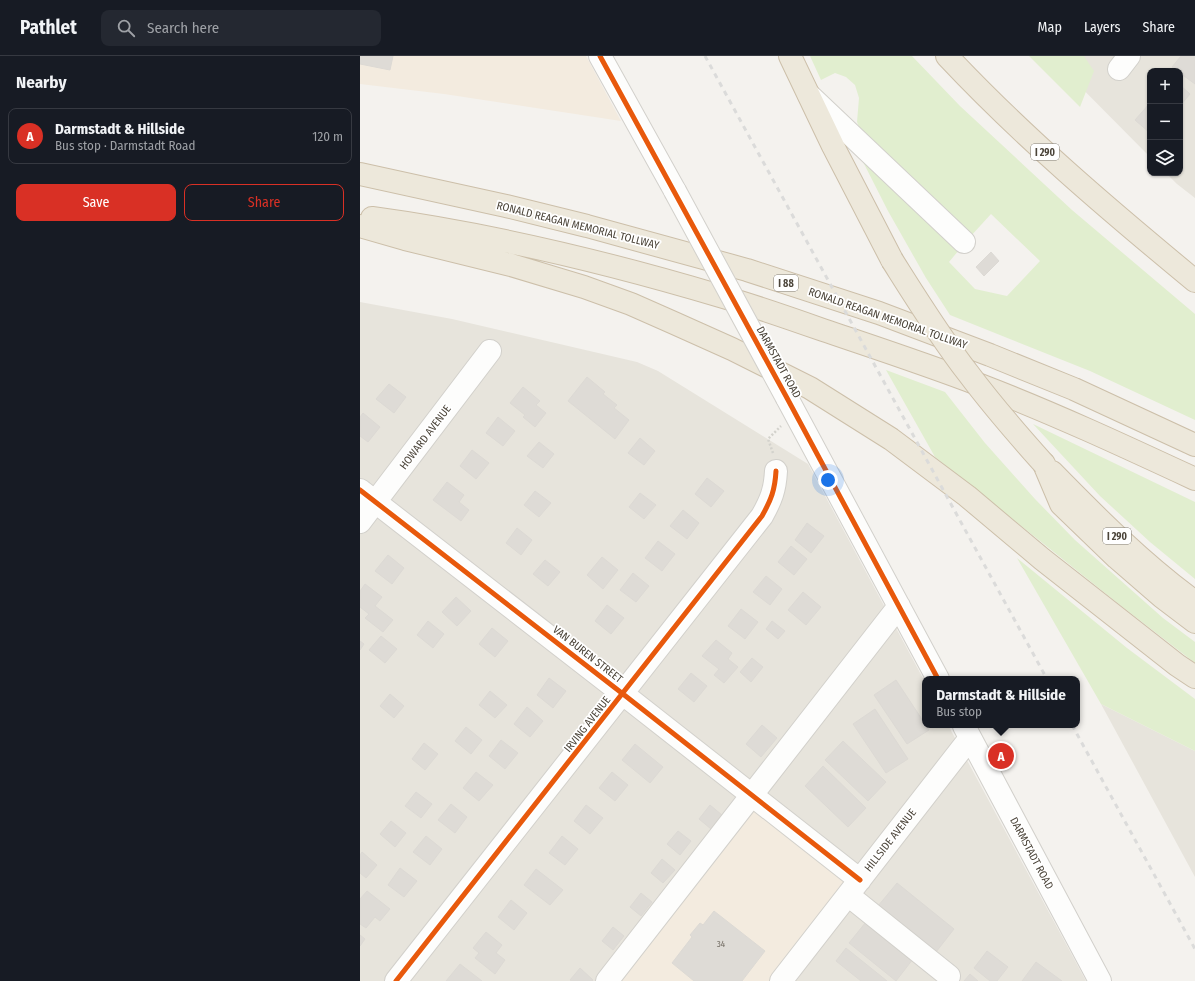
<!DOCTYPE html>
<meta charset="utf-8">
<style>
body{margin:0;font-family:"Fira Sans Condensed",sans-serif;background:#242831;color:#f1f3f6}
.controls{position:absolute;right:12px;top:12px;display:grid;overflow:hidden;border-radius:8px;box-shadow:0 1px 3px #0004}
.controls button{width:36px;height:36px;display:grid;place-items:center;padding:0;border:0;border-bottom:1px solid #363941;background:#171b24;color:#f1f3f6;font:20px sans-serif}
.you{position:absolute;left:468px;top:424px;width:14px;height:14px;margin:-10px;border:3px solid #fff;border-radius:50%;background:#1a73e8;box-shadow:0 0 0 6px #1a73e833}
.badge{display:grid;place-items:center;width:26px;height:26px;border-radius:50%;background:#d93025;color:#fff;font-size:13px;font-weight:700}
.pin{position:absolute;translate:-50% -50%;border:2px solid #fff;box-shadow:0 1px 4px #0006}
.popup{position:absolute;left:562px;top:620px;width:158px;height:52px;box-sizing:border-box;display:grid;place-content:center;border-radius:8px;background:#171b24;filter:drop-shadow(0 1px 3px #0005);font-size:13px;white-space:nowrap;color:#9ea1a6}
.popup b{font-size:15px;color:#f1f3f6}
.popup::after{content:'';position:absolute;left:50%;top:100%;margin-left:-8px;border:8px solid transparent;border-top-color:#171b24}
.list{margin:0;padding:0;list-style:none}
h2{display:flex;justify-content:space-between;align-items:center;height:52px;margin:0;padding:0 16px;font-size:17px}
h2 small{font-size:13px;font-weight:400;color:#9ea1a6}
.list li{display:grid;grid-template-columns:26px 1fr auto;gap:12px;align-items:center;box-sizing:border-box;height:56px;margin:0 8px 8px;padding:0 8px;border:1px solid #363941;border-radius:8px}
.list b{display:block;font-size:15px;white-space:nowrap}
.list p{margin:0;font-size:13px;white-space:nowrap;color:#9ea1a6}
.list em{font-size:13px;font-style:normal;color:#9ea1a6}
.actions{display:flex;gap:8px;padding:12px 16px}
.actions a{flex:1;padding:9px 0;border:1px solid #d93025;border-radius:8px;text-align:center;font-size:14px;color:#d93025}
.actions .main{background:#d93025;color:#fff}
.icon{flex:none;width:22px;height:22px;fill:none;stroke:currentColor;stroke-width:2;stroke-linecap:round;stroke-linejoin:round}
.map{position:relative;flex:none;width:835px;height:925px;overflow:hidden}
header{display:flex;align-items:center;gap:24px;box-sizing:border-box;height:56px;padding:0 20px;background:#171b24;border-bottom:1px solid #363941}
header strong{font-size:19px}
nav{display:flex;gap:22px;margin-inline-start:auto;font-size:14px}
.search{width:280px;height:36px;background:#242831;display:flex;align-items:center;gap:10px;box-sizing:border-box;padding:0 14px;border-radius:8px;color:#9ea1a6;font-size:15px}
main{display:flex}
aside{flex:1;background:#171b24}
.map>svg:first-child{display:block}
.residential{fill:#e7e4dc}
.commercial{fill:#f3ebdf}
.green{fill:#e1eecf}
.building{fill:#dedbd6;stroke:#dcd9d4}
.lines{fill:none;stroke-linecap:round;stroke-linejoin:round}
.minor-casing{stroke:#d2d0cb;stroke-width:24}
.highway-casing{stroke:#ccbfa9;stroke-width:24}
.path{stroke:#d3d2cc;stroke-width:2.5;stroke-dasharray:2 2;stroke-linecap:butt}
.minor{stroke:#fdfdfc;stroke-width:22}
.highway{stroke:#ede8db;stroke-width:22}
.rail{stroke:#dbdbda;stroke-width:3;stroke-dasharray:5 5;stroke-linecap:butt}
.minor-bridge-casing{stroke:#d2d0cb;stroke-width:24;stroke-linecap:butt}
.highway-bridge-casing{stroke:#ccbfa9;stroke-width:24;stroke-linecap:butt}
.minor-bridge{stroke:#fdfdfc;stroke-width:22}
.highway-bridge{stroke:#ede8db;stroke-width:22}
.cycleway-casing{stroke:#fff;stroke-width:8}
.cycleway{stroke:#e8590c;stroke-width:5}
.labels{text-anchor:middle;stroke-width:3.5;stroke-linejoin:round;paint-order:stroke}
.number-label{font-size:9px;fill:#706a61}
.shield{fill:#fff;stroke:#817c74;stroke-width:1}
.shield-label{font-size:10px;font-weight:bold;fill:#4b4439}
.street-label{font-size:11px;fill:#4b4439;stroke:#fff}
</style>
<header>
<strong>Pathlet</strong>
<div class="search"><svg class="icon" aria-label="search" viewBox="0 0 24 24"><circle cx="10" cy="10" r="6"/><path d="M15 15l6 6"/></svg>Search here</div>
<nav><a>Map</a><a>Layers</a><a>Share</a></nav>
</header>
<main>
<aside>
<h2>Nearby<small></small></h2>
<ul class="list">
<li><span class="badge">A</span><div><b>Darmstadt &amp; Hillside</b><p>Bus stop · Darmstadt Road</p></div><em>120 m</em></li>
</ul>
<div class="actions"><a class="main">Save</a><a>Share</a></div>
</aside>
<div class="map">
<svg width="835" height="925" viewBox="0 0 835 925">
<rect width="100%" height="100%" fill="#f4f2ee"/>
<path class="residential" d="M690,0H835V142L817,128L806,117H820V15H790V101Z
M0,246L92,263L277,306L298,315L448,408L565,626V669H588L726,925H427L385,738L236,925H0Z
M741,648L835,695V821Z"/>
<path class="commercial" d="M0,0H226L261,65L84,38L0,28Z
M385,738L502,828L427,925H236Z"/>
<path class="green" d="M450,0H552L600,50L712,154L835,258V364L730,315L590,259L566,222L528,155L498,96L599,194L589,206L615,233L647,240L680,205L631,158L610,181L502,78L497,66L499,42L495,29L486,21L475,17L461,24Z
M669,0H724L734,15L720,51Z
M526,314L585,336L625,387L675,443L715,484L803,562L835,586V607L760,549L575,401Z
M673,368L835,446V523L790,486L740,440Z
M657,502L767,592L835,643V695L741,648Z"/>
<path class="building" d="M0,0H33L30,14L0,8Z
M821,0H835V28L820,17V15H818L812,11Z
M820,29L830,38L820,50Z
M790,47V77L775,64Z
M631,196L639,205L624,220L616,211Z
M227,321L245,336L243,338L257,349L254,352L269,364L255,383L208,345Z
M29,328L46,341L34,357L16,343Z
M163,331L180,345L176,349L186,357L175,371L163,361L165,359L150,347Z
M3,357L20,371L8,386L0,380V361Z
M138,361L155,375L143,390L126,377Z
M280,382L295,395L284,409L268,397Z
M179,386L194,398L183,412L167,400Z
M112,394L129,407L116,423L100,410Z
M347,422L364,435L351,451L335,438Z
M87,426L104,439L99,446L109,454L101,465L73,444Z
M175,435L191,447L179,461L164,449Z
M280,437L296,449L284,463L269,451Z
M323,454L339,467L327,483L310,470Z
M447,467L464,480L451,497L435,484Z
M157,472L172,484L161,499L146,487Z
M298,485L315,498L302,515L285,502Z
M431,490L447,503L434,519L418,506Z
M28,499L44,512L32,528L15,515Z
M242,501L258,514L243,533L227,519Z
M185,504L200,516L188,530L173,518Z
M273,517L289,530L276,546L260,534Z
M406,520L422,533L410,549L393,536Z
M5,528L22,541L15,550L33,564L23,576L5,562L9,558L0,551V535Z
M443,536L461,551L446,569L428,554Z
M96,541L111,555L97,570L82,556Z
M247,549L264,562L251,578L235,565Z
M381,553L398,566L385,583L368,570Z
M68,565L84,578L73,592L57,579Z
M412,565L425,575L418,583L406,573Z
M132,572L148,585L135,601L119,588Z
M21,580L37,593L25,607L9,594Z
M356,584L372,597L368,603L378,611L364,627L354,619L359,613L342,600Z
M0,585L4,588L0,594Z
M392,602L403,611L391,626L380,616Z
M331,617L347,630L334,646L318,633Z
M189,622L206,635L193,652L177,639Z
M536,624L569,674L547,688L514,639Z
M130,635L147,649L135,662L119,649Z
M30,638L44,650L34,662L20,650Z
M167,651L183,665L170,681L154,668Z
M515,653L548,703L526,717L493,668Z
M402,669L417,682L401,701L386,688Z
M106,671L122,684L111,698L95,685Z
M141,684L158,697L145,713L129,700Z
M483,685L526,726L508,745L465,704Z
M64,687L78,698L65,714L52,703Z
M275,688L303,711L290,727L262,704Z
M463,710L506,752L488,771L445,730Z
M116,716L133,729L119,745L103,732Z
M252,716L268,729L255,745L239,732Z
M56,736L72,748L61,762L45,750Z
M91,748L107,761L95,777L78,764Z
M226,749L243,762L230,778L214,765Z
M350,749L362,759L351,773L339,763Z
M31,765L46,777L35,791L20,778Z
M318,775L331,785L320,799L307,788Z
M66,780L82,793L70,809L53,796Z
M202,780L218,793L205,809L189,797Z
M2,796L17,809L6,822L0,817V799Z
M302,803L315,814L303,827L291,817Z
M40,812L57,825L44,841L28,829Z
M176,813L203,834L190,849L164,829Z
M537,827L594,873L576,896L518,850Z
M7,835L30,853L20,865L15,861L6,872L0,868V843Z
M281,837L292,846L281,860L270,851Z
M151,844L167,857L154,874L138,861Z
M354,855L405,895L382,925H334L312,907L332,881L330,879L340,867L343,869Z
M506,866L553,903L536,925L489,887Z
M253,871L264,880L253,894L242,885Z
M126,876L142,889L136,897L145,904L135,918L115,902L119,897L113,892Z
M0,879L5,883L0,890Z
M486,892L527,925H501L476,905Z
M627,895L648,911L637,925H630L614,912Z
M676,906L702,925H662Z
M100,908L122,925H86Z
M220,912L233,924L232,925H212L210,924Z
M610,918L618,925H604Z"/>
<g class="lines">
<g class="minor-casing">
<path id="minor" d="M240,0L315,135
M759,13L769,0
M449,39L604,186
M427,342L578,623
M0,434L263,638L500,824
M0,466L130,295
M604,670L740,925
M488,839L589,920
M36,925L402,460C411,444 415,434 416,415
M247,925L539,550
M421,925L610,682"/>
</g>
<g class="highway-casing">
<path id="highway" d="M430,0L473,90L532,204
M587,0C663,81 749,154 835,225
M0,118L146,150L227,170L387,214L519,257L630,299L714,333L835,389
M12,162C130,178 246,206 360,240C395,250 429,262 463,274C516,292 568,309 620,329C693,357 764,390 835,423
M0,170L45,183L151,209L224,231L271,248L314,267L372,293L450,332L531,383L607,440L682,503L817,609L835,621
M684,408L701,448L757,502L802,541L835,566
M692,416C737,462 783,508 835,546"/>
</g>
<path class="path" d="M413,397L408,383L421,370"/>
<use href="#minor" class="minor"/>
<use href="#highway" class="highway"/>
<path class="rail" d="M345,0L687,623
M712,669L835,893"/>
<g class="minor-bridge-casing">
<path id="minor-bridge" d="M315,135L427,342"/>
</g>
<g class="highway-bridge-casing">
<path id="highway-bridge" d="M532,204C556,242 580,281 608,317C632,349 658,379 684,408"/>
</g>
<use href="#minor-bridge" class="minor-bridge"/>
<use href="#highway-bridge" class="highway-bridge"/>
<g class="cycleway-casing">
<path id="cycleway" d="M240,0L427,342L578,623
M0,434L263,638L500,824
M36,925L402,460C411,444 415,434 416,415"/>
</g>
<use href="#cycleway" class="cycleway"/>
</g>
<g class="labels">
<g class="number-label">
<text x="361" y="891">34</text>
</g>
<g class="shield">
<rect x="671" y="88" width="28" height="16" rx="3"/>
<rect x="414" y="219" width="24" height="16" rx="3"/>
<rect x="743" y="472" width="28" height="16" rx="3"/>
</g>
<g class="shield-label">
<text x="685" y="100">I 290</text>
<text x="426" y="231">I 88</text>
<text x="757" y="484">I 290</text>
</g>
<g class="street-label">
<text transform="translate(218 169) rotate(14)" y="4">RONALD REAGAN MEMORIAL TOLLWAY</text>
<text transform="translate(528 262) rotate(19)" y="4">RONALD REAGAN MEMORIAL TOLLWAY</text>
<text transform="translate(419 306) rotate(61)" y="4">DARMSTADT ROAD</text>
<text transform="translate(65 381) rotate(-53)" y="4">HOWARD AVENUE</text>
<text transform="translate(228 598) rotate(38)" y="4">VAN BUREN STREET</text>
<text transform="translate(227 668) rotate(-52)" y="4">IRVING AVENUE</text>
<text transform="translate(530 784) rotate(-52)" y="4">HILLSIDE AVENUE</text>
<text transform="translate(672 797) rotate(62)" y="4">DARMSTADT ROAD</text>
</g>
</g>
</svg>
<div class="controls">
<button>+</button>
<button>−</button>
<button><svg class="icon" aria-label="layers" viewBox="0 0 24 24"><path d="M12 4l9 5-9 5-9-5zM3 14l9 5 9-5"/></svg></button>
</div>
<div class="you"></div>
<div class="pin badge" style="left:641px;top:700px">A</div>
<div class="popup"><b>Darmstadt &amp; Hillside</b>Bus stop</div>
</div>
</main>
